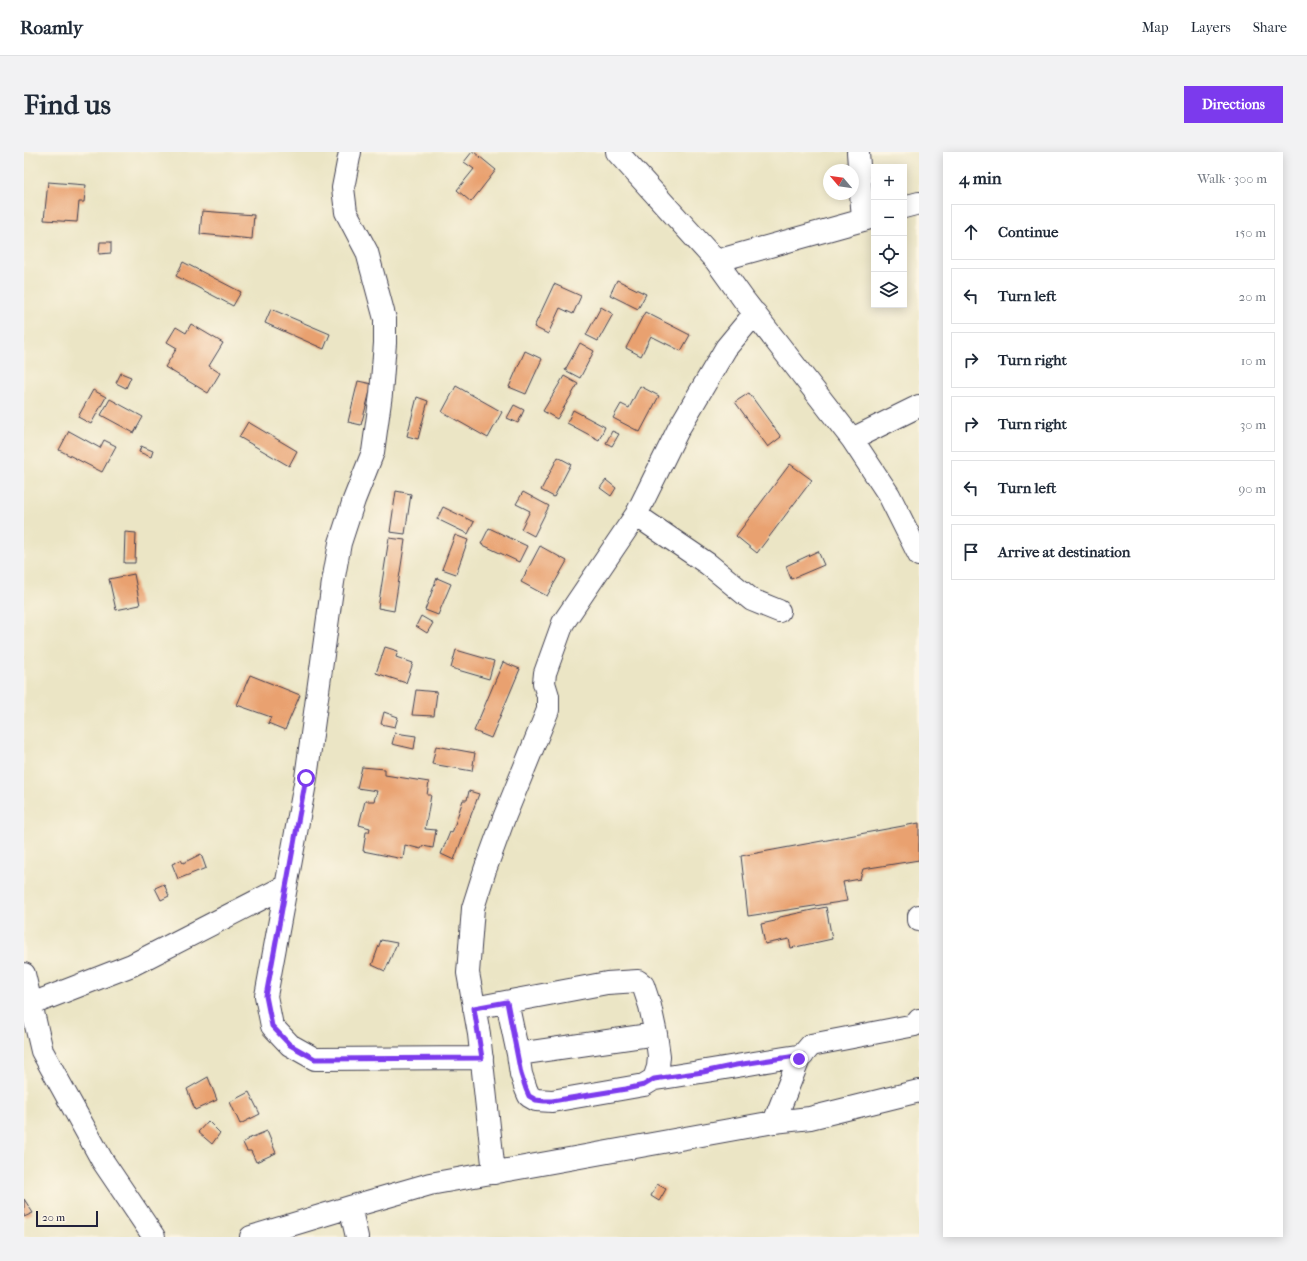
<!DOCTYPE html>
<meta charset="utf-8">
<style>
body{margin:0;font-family:"IM FELL French Canon",serif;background:#f2f2f3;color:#1f2937}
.controls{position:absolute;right:12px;top:12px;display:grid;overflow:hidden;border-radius:0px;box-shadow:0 2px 10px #0003}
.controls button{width:36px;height:36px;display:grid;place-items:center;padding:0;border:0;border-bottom:1px solid #e0e1e3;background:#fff;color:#1f2937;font:20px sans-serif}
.compass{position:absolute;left:799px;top:12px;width:36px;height:36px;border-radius:50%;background:#fff;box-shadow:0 2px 10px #0003;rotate:299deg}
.scale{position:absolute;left:12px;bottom:10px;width:62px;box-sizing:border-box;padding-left:4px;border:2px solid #22223b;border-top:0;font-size:11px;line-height:14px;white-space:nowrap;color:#22223b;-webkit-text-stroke:3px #fcf5e5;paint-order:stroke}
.stop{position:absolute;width:12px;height:12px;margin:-9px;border:3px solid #7c3aed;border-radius:50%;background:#fff}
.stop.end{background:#7c3aed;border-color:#fff;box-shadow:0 1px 4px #0008}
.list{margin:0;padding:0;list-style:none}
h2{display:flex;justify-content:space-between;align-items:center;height:52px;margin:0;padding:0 16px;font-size:17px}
h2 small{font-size:13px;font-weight:400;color:#747a83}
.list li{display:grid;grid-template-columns:26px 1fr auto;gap:12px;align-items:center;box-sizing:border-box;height:56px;margin:0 8px 8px;padding:0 8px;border:1px solid #e0e1e3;border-radius:0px}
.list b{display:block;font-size:15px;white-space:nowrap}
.list em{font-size:13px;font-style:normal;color:#747a83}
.icon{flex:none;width:22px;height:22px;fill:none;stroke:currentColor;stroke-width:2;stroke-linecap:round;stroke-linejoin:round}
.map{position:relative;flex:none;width:895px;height:1085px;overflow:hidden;border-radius:0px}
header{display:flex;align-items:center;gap:24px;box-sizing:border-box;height:56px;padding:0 20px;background:#fff;border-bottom:1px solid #e0e1e3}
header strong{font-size:19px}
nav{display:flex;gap:22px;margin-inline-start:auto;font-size:14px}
.intro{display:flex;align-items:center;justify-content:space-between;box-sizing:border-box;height:96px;padding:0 24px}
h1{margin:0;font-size:28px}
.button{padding:10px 18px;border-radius:0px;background:#7c3aed;color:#fff;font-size:14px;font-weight:700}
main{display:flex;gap:24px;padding:0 24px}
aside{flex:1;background:#fff;border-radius:0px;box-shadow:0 2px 10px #0003}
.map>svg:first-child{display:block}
.building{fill:#e9a170}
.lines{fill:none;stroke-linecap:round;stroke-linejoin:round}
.minor-casing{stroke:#403f50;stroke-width:24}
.minor{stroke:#fff;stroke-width:22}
.route{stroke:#7c3aed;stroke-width:5}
</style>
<header>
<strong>Roamly</strong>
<nav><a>Map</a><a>Layers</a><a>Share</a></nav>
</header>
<div class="intro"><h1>Find us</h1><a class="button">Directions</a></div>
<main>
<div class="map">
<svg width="895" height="1085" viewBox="0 0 895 1085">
<rect width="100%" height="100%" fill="#fcf5e5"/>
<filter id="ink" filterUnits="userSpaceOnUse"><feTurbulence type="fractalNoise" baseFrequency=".025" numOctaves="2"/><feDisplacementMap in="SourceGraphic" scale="8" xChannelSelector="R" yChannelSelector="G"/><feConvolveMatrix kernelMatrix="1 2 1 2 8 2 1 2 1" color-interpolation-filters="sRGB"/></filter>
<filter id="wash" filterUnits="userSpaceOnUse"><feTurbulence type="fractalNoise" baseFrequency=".012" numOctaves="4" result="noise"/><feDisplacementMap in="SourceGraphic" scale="16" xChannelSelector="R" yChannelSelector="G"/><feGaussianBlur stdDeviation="0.9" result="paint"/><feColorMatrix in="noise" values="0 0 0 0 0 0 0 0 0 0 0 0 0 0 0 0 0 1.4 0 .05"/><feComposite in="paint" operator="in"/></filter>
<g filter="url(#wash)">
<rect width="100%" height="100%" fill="#ebe5c5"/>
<g id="blocks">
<path class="building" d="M448,0H450L472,18L447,50L433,38L450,17L440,10Z
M24,30L62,33L60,50H55L53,70L20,68Z
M178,59L230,63L228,87L176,82Z
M76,90H87V101L75,102Z
M159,110L217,140L209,154L152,124Z
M593,128L622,142L614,157L586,143Z
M530,132L557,144L549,162L536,156L524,182L510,175Z
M577,155L589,162L574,189L562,183Z
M247,157L306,182L300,197L241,171Z
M621,160L666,183L657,199L627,184L617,204L602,196Z
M167,172L199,191L185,214L196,221L184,241L141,215L153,196L143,190L152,175L162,181Z
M556,191L570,199L556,226L541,218Z
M501,199L518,207L502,242L485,235Z
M97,221L107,225L102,236L92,231Z
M540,224L554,232L533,267L519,259Z
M334,229L348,232L337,273L324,270Z
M432,234L478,260L464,286L418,260Z
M616,234L635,244L616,280L589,266L597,252L605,256Z
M69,238L82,245L67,272L54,265Z
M725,241L757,285L744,295L711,250Z
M393,245L404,249L394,287L383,284Z
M86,247L119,265L110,281L77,263Z
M490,253L500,258L494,271L483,266Z
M549,258L581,275L575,288L543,271Z
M224,270L273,299L265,314L215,285Z
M45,279L76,296L80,288L92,294L78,320L35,298Z
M588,279L595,282L588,294L582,291Z
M117,294L129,299L127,305L115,300Z
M534,305L547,312L530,345L517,338Z
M766,312L788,328L733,401L712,384Z
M582,328L592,336L587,344L576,336Z
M372,339L387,342L381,382L366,380Z
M499,340L525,354L510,384L497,377L506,359L492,352Z
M419,355L450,370L444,382L413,367Z
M465,376L503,394L495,410L457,392Z
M101,380L112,381L111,411H100Z
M431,383L444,388L432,422L418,417Z
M365,386L381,388L370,459L354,456Z
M516,394L543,409L523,444L497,430Z
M794,399L800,413L767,427L762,414Z
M110,422L116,453L92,458L85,427Z
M413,426L427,432L414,463L401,458Z
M397,464L409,471L403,481L392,474Z
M361,495L374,499L372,505L389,511L382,531L352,521Z
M432,498L470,509L465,527L427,516Z
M479,510L496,517L467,586L450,579Z
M226,523L276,543L261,578L244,571L247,565L213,553Z
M392,538L413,540L410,564L388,563Z
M360,560L374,565L371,575L357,572Z
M371,581L392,584L390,597L368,592Z
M412,594L451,601L448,619L408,612Z
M338,615L361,617V623L405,630L403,643H407L401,677L412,678L409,696L399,694L397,697L381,693L379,707L339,699L342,680H345L346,676L335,673L341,649H350L353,639L333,636Z
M445,639L455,642L430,708L417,702L426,680L428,681L439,648H443Z
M895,671V708L839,717L836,727L819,730L823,749L724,764L717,704Z
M177,702L182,716L154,727L148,712L157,708L159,711Z
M140,732L145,744L137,748L131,736Z
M802,755L808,787L767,796L765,787L741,792L737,772L751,769L756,765Z
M357,788L373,791L361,819L348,813Z
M184,925L193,948L171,958L163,937Z
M225,940L236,962L216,972L206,950Z
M184,969L196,981L188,992L174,980Z
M243,979L252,1001L232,1010L227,999H223L219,991L224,987Z
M633,1032L642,1037L635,1049L627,1044Z
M0,1047L9,1061L0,1065Z"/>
</g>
</g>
<g filter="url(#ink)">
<use href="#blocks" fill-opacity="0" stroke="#403f50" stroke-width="1"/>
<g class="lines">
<g class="minor-casing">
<path id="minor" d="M326,0L319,36L322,60L343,100L361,167V191L357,242L349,300L330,348L316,391L309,430L282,626L242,844L248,874L266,893L291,907L458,906
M593,0L692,109L720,148L828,287L865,343L895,403
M834,0L839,68
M880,55L895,51
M692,109L850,65
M828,287L895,254
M612,363L684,412L728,448L755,459
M895,764V768
M0,822L18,899L78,1008L130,1085
M483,850L494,902L632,882
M0,855L108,813L262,734
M450,856L583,831L614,829L619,833L626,854L632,882L635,904L634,915L630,927L620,933L528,949L512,948L505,944L502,937L497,922L494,902
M630,927C680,920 729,911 779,903
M750,970L775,907L787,893L891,873L895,868
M470,1021L455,882L444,821L449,756L461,718L480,666L524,558V544L520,531L521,521L539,471L612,363L655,276L702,196L731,161
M326,1055L333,1085
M227,1085L326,1055L406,1032L750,970L786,966L895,939"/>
</g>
<use href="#minor" class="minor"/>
</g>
</g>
<g class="lines" filter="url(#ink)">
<path class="route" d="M282,626L242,844L248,874L266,893L291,907L458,906L450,856L483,850L497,922L502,937L505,944L512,948L520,949H528L602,937L620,933L630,927L679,920L712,913L779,903L775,907"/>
</g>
</svg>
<div class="controls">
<button>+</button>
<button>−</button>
<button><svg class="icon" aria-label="locate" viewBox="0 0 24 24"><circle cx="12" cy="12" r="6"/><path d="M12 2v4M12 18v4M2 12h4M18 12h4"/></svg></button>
<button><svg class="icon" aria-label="layers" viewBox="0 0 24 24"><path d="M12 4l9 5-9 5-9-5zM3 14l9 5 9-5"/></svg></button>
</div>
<svg class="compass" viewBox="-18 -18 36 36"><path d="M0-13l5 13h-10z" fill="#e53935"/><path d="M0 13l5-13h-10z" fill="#747a83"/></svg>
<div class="scale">20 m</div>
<div class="stop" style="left:282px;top:626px"></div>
<div class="stop end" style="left:775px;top:907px"></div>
</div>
<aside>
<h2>4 min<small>Walk · 300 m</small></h2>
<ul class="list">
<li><svg class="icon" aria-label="ahead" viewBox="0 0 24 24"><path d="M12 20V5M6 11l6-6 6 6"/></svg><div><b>Continue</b></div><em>150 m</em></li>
<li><svg class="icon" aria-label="left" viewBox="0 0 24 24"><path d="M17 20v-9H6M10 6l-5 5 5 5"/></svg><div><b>Turn left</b></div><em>20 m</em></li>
<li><svg class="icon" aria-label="right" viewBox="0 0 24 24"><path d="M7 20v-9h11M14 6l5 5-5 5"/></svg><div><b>Turn right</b></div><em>10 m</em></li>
<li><svg class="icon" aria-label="right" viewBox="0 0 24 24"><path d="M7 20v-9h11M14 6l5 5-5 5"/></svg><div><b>Turn right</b></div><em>30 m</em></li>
<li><svg class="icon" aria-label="left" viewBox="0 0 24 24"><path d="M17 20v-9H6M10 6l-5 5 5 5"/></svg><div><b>Turn left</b></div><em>90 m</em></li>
<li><svg class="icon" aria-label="arrive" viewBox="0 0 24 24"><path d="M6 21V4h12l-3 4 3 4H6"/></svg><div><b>Arrive at destination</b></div></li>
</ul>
</aside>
</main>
